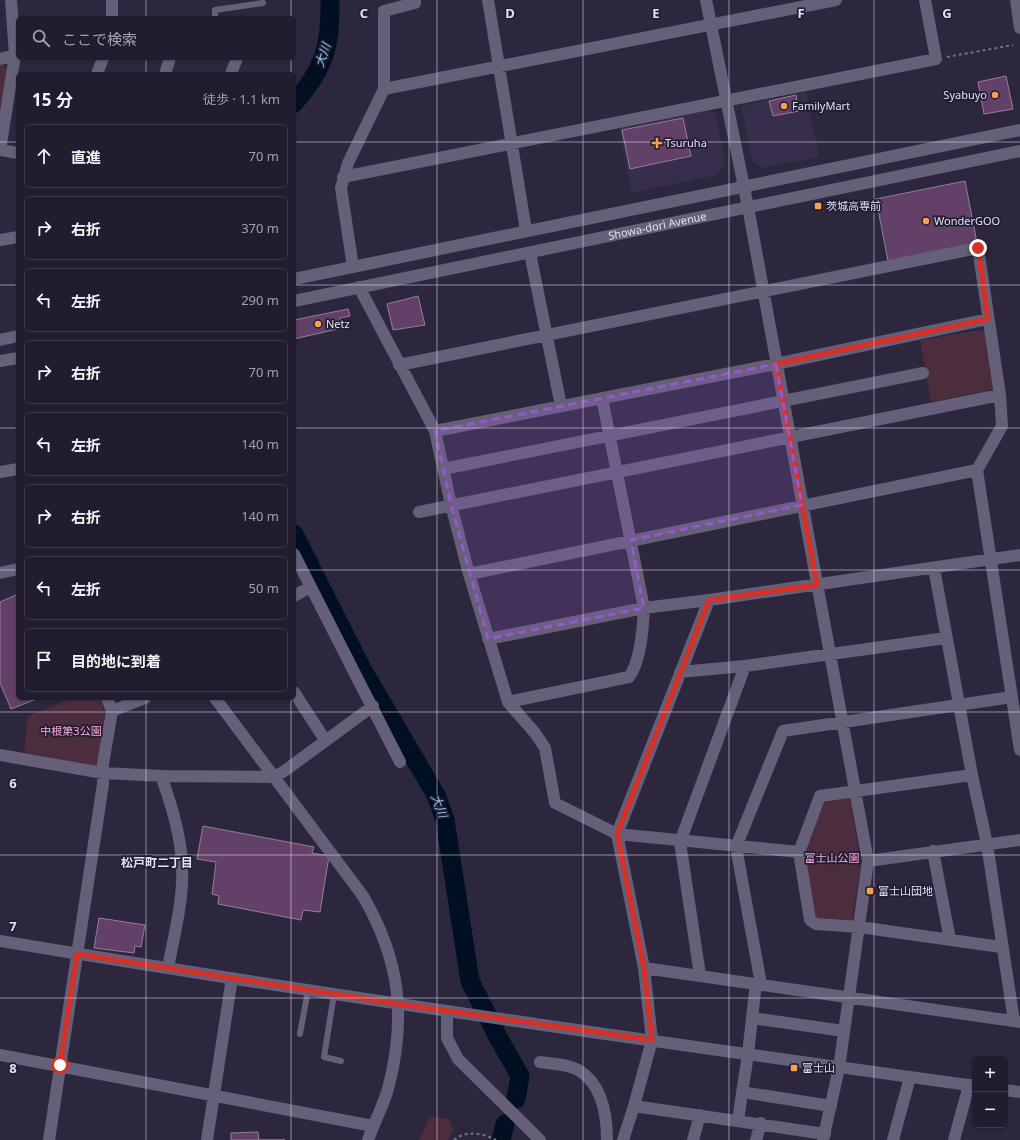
<!DOCTYPE html>
<html lang="ja">
<meta charset="utf-8">
<style>
body{margin:0;font-family:"Noto Sans","Noto Sans JP",sans-serif;background:#2e2a3a;color:#f1f3f6}
.controls{position:absolute;right:12px;bottom:12px;display:grid;overflow:hidden;border-radius:6px;box-shadow:0 1px 3px #0004}
.controls button{width:36px;height:36px;display:grid;place-items:center;padding:0;border:0;border-bottom:1px solid #3f3b4a;background:#221d2e;color:#f1f3f6;font:20px sans-serif}
.stop{position:absolute;width:12px;height:12px;margin:-9px;border:3px solid #d93025;border-radius:50%;background:#fff}
.stop.end{background:#d93025;border-color:#fff;box-shadow:0 1px 4px #0008}
.list{margin:0;padding:0;list-style:none}
h2{display:flex;justify-content:space-between;align-items:center;height:52px;margin:0;padding:0 16px;font-size:17px}
h2 small{font-size:13px;font-weight:400;color:#a2a2aa}
.list li{display:grid;grid-template-columns:26px 1fr auto;gap:12px;align-items:center;box-sizing:border-box;height:64px;margin:0 8px 8px;padding:0 8px;border:1px solid #3f3b4a;border-radius:6px}
.list b{display:block;font-size:15px;white-space:nowrap}
.list em{font-size:13px;font-style:normal;color:#a2a2aa}
.icon{flex:none;width:22px;height:22px;fill:none;stroke:currentColor;stroke-width:2;stroke-linecap:round;stroke-linejoin:round}
.map{position:relative;flex:none;width:1020px;height:1140px;overflow:hidden}
.search{position:absolute;background:#221d2e;box-shadow:0 1px 3px #0004;left:16px;top:16px;width:280px;height:44px;display:flex;align-items:center;gap:10px;box-sizing:border-box;padding:0 14px;border-radius:6px;color:#a2a2aa;font-size:15px}
.panel{position:absolute;background:#221d2e;box-shadow:0 1px 3px #0004;left:16px;top:72px;width:280px;height:628px;border-radius:6px}
.map>svg:first-child{display:block}
.built{fill:#362e4b}
.green{fill:#4c2d3e}
.lines{fill:none;stroke-linecap:round;stroke-linejoin:round}
.river{stroke:#001022;stroke-width:19}
.building{fill:#624068;stroke:#937f96}
.path{stroke:#757084;stroke-width:2;stroke-dasharray:3 3;stroke-linecap:butt}
.service{stroke:#655f79;stroke-width:6}
.minor{stroke:#655f79;stroke-width:12}
.tertiary{stroke:#655f79;stroke-width:12}
.route{stroke:#d93025;stroke-width:5}
.marked{fill:#9559cb;fill-opacity:0.2;stroke:#9559cb;stroke-width:3;stroke-dasharray:8 5;stroke-linejoin:round}
.grid{fill:none;stroke:#e3e0ef;stroke-width:1;stroke-opacity:0.55}
.poi-dot{fill:#f7a14a;stroke:#231d33;stroke-width:1.5}
.labels{text-anchor:middle;stroke-width:3.5;stroke-linejoin:round;paint-order:stroke}
.poi-label{font-size:11px;fill:#e3e0ef;stroke:#231d33;text-anchor:start}
.street-label{font-size:11px;fill:#e3e0ef;stroke:#231d33}
.park-label{font-size:11px;fill:#fdadd8;stroke:#231d33}
.water-label{font-size:12px;font-style:italic;fill:#92c7f5;stroke:#231d33}
.neighbourhood-label{font-size:12px;font-weight:bold;fill:#e3e0ef;stroke:#231d33}
.grid-label{font-size:13px;text-anchor:middle;font-weight:bold;fill:#e3e0ef;stroke:#231d33;stroke-width:3.5;stroke-linejoin:round;paint-order:stroke}
</style>
<div class="map">
<svg width="1020" height="1140" viewBox="0 0 1020 1140">
<rect width="100%" height="100%" fill="#2d273d"/>
<path class="built" d="M806,92L819,157L762,168L752,160L741,106Z
M707,110L716,113L725,164L717,175L632,193L619,128Z"/>
<path class="green" d="M3,64L8,70L0,120V65Z
M986,329L995,389L931,402L920,340Z
M73,698H100L105,712L98,767L24,752L28,716Z
M850,796L861,864L852,923L814,920L803,852L822,799Z
M430,1117L449,1119L453,1129L448,1140H419Z"/>
<g class="lines">
<path class="river" d="M294,103C325,68 331,45 330,0
M294,534L362,669L436,795L445,820L470,981L498,1037L520,1076L516,1099
M501,1140L505,1124"/>
</g>
<path class="building" d="M1006,76L1013,109L984,114L978,82Z
M796,95L799,111L773,116L769,101Z
M683,118L691,156L630,169L622,130Z
M965,181L977,243L888,261L876,199Z
M418,296L425,325L393,330L387,304Z
M348,309L350,316L340,318L342,328L294,339V320Z
M18,594V698H39L11,709L0,683V602Z
M203,826L314,847L312,853L329,856L320,912L303,910L301,920L218,904L219,896L212,894L216,862L197,859Z
M99,918L145,925L141,947L135,946L134,953L94,948Z
M258,1132L259,1140H285H231V1133Z"/>
<g class="lines">
<path class="path" d="M947,57L1013,45
M454,1140C466,1130 483,1133 496,1140"/>
<path class="service" d="M215,18V10L263,3
M334,994L324,1057L341,1061
M300,1034L308,990"/>
<path class="minor" d="M112,0V18
M488,0L526,230
M0,59L15,55
M97,74L103,58
M165,74L170,58
M231,74L237,58
M384,89L836,0
M0,150L15,55L11,0
M0,150L18,153
M343,177L936,59L925,0
M748,207L868,861L839,1068
M0,240L18,237
M530,253L561,406
M353,267L341,188L348,163L384,89V11L415,3V0
M359,287L435,431L451,505L469,574L508,702L535,733L545,748L555,803L617,834L799,852
M399,365L978,248L1000,395L1002,426L977,470L1020,750
M435,431L776,364L988,319
M443,469L923,373
M0,472L18,469
M419,512L1000,395
M294,554L400,762
M934,568L972,775L987,844L1014,1021
M0,573L18,569
M469,574L977,470
M294,596L310,587
M488,639L644,608L709,600L1020,555
M680,672L745,666L946,638
M294,692L325,740
M215,698L363,896C400,960 407,1017 388,1089C383,1106 374,1123 368,1140
M508,702L629,677C641,661 643,628 644,608L602,398
M112,711L145,698
M0,755L103,773L163,776L273,777L283,772L373,706
M972,775L820,796L799,852L810,920L816,924L859,927L1001,947
M161,776C171,803 181,835 182,865C184,899 174,935 168,968
M933,851L950,940
M868,861L1020,840
M644,968L1020,1022
M700,975L680,842L745,666
M761,984L736,847L783,731L1012,697
M447,1011V1038L458,1059L540,1140
M752,1018L844,1031
M0,1055L373,1126
M540,1062C553,1064 569,1064 580,1071C603,1086 607,1115 607,1140
M742,1092L831,1106
M634,1106L825,1134
M738,1120L748,1054L756,983
M49,1140L103,784V764L112,711L107,698
M207,1140L232,978
M623,1140L634,1106L652,1040L644,968L617,834L709,600
M693,1140L700,1115
M756,1140L761,1123
M893,1140L910,1077
M954,1140L969,1085"/>
<g class="tertiary">
<path d="M706,0L748,207"/>
<path d="M1016,0L1020,28"/>
<path d="M294,279L1020,130"/>
<path id="s1" d="M294,301L1020,151"/>
<path d="M0,340L18,336"/>
<path d="M0,361L18,358"/>
<path d="M0,941C324,995 650,1041 975,1086"/>
<path d="M1005,1090L1020,1092"/>
<path d="M823,1140L839,1068"/>
</g>
</g>
<g class="lines">
<path class="route" d="M60,1065L77,954L399,1004L652,1040L644,968L617,834L709,600L817,585L776,364L988,319L978,248"/>
</g>
<path class="marked" d="M776,364L802,505L631,540L644,608L488,639L451,505L435,431Z"/>
<path class="grid" d="M146,0V18M291,0V18M437,0V1140M583,0V1140M729,0V1140M874,0V1140M146,58V74M291,58V74M0,142H18M294,142H1020M0,285H18M294,285H1020M0,428H18M294,428H1020M0,570H18M294,570H1020M146,698V1140M291,698V1140M0,712H1020M0,855H1020M0,998H1020"/>
<g class="poi-dot">
<circle cx="995" cy="95" r="4"/>
<circle cx="784" cy="106" r="4"/>
<path d="M655 137h4v4h4v4h-4v4h-4v-4h-4v-4h4z"/>
<rect x="814" y="202" width="8" height="8" rx="2"/>
<circle cx="926" cy="221" r="4"/>
<circle cx="318" cy="324" r="4"/>
<rect x="866" y="887" width="8" height="8" rx="2"/>
<rect x="790" y="1064" width="8" height="8" rx="2"/>
</g>
<g class="labels">
<g class="poi-label">
<text x="987" y="99" text-anchor="end">Syabuyo</text>
<text x="792" y="110">FamilyMart</text>
<text x="665" y="147">Tsuruha</text>
<text x="826" y="210">茨城高専前</text>
<text x="934" y="225">WonderGOO</text>
<text x="326" y="328">Netz</text>
<text x="878" y="895">富士山団地</text>
<text x="802" y="1072">富士山</text>
</g>
<g class="street-label">
<text dy="4" stroke="none"><textPath href="#s1" startOffset="371">Showa-dori Avenue</textPath></text>
</g>
<g class="park-label">
<text x="71" y="735">中根第3公園</text>
<text x="832" y="862">富士山公園</text>
</g>
<g class="water-label">
<text transform="translate(323 55) rotate(-71)" y="4">大川</text>
<text transform="translate(439 806) rotate(69)" y="4">大川</text>
</g>
<g class="neighbourhood-label">
<text x="157" y="867">松戸町二丁目</text>
</g>
</g>
<g class="grid-label">
<text x="364" y="18">C</text>
<text x="510" y="18">D</text>
<text x="656" y="18">E</text>
<text x="801" y="18">F</text>
<text x="947" y="18">G</text>
<text x="13" y="788">6</text>
<text x="13" y="931">7</text>
<text x="13" y="1073">8</text>
</g>
</svg>
<div class="controls">
<button>+</button>
<button>−</button>
</div>
<div class="stop" style="left:60px;top:1065px"></div>
<div class="stop end" style="left:978px;top:248px"></div>
<div class="search"><svg class="icon" aria-label="search" viewBox="0 0 24 24"><circle cx="10" cy="10" r="6"/><path d="M15 15l6 6"/></svg>ここで検索</div>
<section class="panel">
<h2>15 分<small>徒歩 · 1.1 km</small></h2>
<ul class="list">
<li><svg class="icon" aria-label="ahead" viewBox="0 0 24 24"><path d="M12 20V5M6 11l6-6 6 6"/></svg><div><b>直進</b></div><em>70 m</em></li>
<li><svg class="icon" aria-label="right" viewBox="0 0 24 24"><path d="M7 20v-9h11M14 6l5 5-5 5"/></svg><div><b>右折</b></div><em>370 m</em></li>
<li><svg class="icon" aria-label="left" viewBox="0 0 24 24"><path d="M17 20v-9H6M10 6l-5 5 5 5"/></svg><div><b>左折</b></div><em>290 m</em></li>
<li><svg class="icon" aria-label="right" viewBox="0 0 24 24"><path d="M7 20v-9h11M14 6l5 5-5 5"/></svg><div><b>右折</b></div><em>70 m</em></li>
<li><svg class="icon" aria-label="left" viewBox="0 0 24 24"><path d="M17 20v-9H6M10 6l-5 5 5 5"/></svg><div><b>左折</b></div><em>140 m</em></li>
<li><svg class="icon" aria-label="right" viewBox="0 0 24 24"><path d="M7 20v-9h11M14 6l5 5-5 5"/></svg><div><b>右折</b></div><em>140 m</em></li>
<li><svg class="icon" aria-label="left" viewBox="0 0 24 24"><path d="M17 20v-9H6M10 6l-5 5 5 5"/></svg><div><b>左折</b></div><em>50 m</em></li>
<li><svg class="icon" aria-label="arrive" viewBox="0 0 24 24"><path d="M6 21V4h12l-3 4 3 4H6"/></svg><div><b>目的地に到着</b></div></li>
</ul>
</section>
</div>
